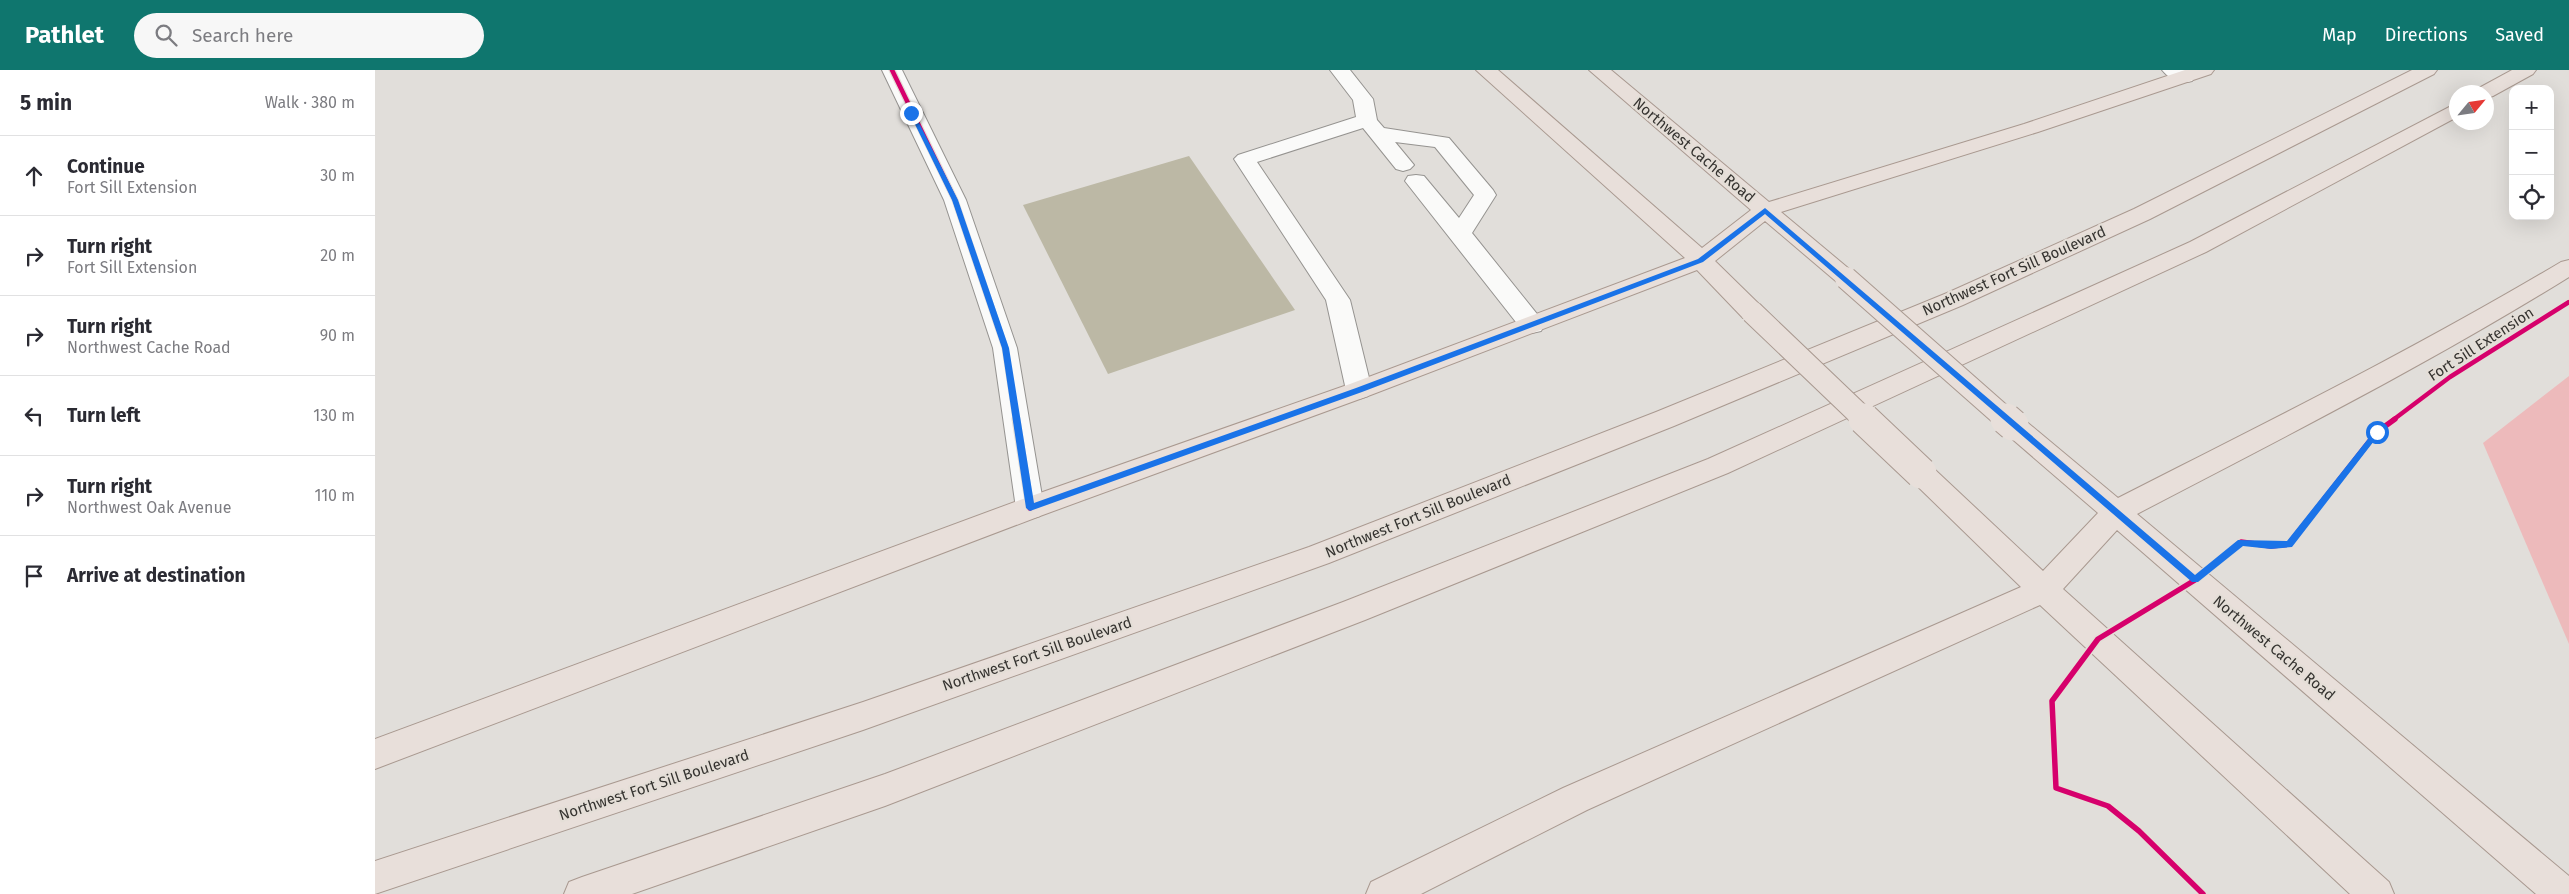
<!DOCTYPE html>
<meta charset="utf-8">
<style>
body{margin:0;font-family:"Fira Sans",sans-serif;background:#f7f7f7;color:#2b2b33}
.controls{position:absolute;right:15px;top:15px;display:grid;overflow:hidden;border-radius:10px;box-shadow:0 5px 20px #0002}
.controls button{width:45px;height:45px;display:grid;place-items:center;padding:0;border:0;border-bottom:1px solid #e1e1e2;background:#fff;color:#2b2b33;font:25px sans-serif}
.compass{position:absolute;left:2074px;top:15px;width:45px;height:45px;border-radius:50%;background:#fff;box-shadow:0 5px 20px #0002;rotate:61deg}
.stop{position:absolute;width:15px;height:15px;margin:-11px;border:4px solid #1a73e8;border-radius:50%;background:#fff}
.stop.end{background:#1a73e8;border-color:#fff;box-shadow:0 1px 5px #0008}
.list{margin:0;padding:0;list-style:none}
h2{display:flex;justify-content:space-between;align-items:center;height:65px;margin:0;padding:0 20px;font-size:21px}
h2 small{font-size:16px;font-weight:400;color:#7c7c81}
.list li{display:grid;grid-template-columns:32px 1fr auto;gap:15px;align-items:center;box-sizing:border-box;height:80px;padding:0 20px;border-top:1px solid #e1e1e2}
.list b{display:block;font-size:19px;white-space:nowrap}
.list p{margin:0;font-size:16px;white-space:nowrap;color:#7c7c81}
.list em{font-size:16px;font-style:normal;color:#7c7c81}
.icon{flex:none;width:28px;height:28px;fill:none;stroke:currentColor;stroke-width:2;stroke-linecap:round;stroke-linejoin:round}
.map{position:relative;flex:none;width:2194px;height:824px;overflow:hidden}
header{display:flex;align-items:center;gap:30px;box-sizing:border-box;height:70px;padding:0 25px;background:#0f766e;color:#fff}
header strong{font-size:24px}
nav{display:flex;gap:28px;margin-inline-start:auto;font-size:18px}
.search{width:350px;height:45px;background:#f7f7f7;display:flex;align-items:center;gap:12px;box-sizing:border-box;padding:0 18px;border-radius:28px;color:#7c7c81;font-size:19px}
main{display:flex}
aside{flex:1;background:#fff}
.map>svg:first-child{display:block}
.green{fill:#edbabb}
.building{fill:#bcb8a5}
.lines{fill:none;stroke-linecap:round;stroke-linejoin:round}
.minor-casing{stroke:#959390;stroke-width:2}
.major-casing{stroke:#a99990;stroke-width:2}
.minor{fill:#fafaf9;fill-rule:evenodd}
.major{fill:#e8dfda;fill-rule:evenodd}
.major-bridge-far1-casing{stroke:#a99990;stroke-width:24;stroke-linecap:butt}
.major-bridge-casing{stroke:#a99990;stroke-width:33;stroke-linecap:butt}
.major-bridge-far1{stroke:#e8dfda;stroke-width:22}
.major-bridge{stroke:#e8dfda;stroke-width:31}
.cycleway-far1-casing{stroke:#e4ded7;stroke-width:7}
.cycleway-casing{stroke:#e4ded7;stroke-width:9}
.cycleway-far1{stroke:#d6006c;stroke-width:4.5}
.cycleway{stroke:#d6006c;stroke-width:5.5}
.route{fill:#1a73e8}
.labels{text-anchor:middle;stroke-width:4.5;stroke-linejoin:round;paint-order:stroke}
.street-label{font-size:15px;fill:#353330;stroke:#e4ded7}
</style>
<header>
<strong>Pathlet</strong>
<div class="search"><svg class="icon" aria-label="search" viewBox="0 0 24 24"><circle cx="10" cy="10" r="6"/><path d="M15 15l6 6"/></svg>Search here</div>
<nav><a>Map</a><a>Directions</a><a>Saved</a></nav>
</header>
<main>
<aside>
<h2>5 min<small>Walk · 380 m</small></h2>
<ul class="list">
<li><svg class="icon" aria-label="ahead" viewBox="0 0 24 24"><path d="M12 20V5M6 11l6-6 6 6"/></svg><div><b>Continue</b><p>Fort Sill Extension</p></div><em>30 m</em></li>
<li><svg class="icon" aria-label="right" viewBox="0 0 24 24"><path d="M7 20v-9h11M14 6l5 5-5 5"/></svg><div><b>Turn right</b><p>Fort Sill Extension</p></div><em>20 m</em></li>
<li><svg class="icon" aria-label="right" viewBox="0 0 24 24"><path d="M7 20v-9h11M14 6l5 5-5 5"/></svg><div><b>Turn right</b><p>Northwest Cache Road</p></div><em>90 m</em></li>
<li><svg class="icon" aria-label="left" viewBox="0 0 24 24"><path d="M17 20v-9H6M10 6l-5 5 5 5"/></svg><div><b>Turn left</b></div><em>130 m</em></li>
<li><svg class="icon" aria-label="right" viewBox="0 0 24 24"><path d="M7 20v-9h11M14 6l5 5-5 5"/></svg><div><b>Turn right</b><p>Northwest Oak Avenue</p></div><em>110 m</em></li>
<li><svg class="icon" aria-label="arrive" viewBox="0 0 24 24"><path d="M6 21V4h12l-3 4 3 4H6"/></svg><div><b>Arrive at destination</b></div></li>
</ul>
</aside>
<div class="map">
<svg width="2194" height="824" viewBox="0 0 2194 824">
<rect width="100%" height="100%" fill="#e1deda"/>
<path class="green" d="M2194,306V574L2108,373Z"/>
<path class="building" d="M814,86L920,240L733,304L648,135Z"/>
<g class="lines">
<g class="minor-casing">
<path id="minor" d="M507,0H527L591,130L642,278L669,438L665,446L655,449L645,446L641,438L618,278L569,130Z
M955,0H975L998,29L1002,50L1009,58L1074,68L1118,120L1121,125L1097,163L1166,249L1169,255L1166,261L1157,263L1148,261L1030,111L1033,106L1041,105L1049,106L1084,148L1099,125L1060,77L1020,72L1039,95L1035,99L1028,101L1021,99L988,58L882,92L975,230L997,320L993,326L984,329L975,326L971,320L951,230L859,89L863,85L981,47L978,30Z
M1787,0H1812L1820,7L1817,11C1806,14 1794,9 1787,0Z"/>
</g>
<g class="major-casing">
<path id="major" d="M1101,0H1123L1327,178L1376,140L1214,0H1236L1394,132L1649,54L1810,0H1839L1836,4L1663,62L1406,142L1479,203L1483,208L1479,213L1471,216L1463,213L1390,151L1340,191L1386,236L1389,242L1386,248L1377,250L1368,248L1322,200L993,326L665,446L0,699V669L645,430L975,314L1310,188Z
M2037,0H2062L2059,4L1775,149L1588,235L1299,356L954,493L488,660L0,824V791L488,632L934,477L1281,342L1572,223L1759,139Z
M2137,0H2161L2158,4L2118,26L2112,28V22H2101L2104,18Z
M2082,33V47L1831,182L1353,403L990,550L510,736L257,824H189L194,812L207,807L510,704L968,532L1333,389L1815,172Z
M2194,190V207C2054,294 1907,368 1762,444L2194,806V824H2161L1742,460L1688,519L2014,812L2019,824H1975L1665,535L1212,740L1046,824H991L996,812L1188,718L1646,517L1536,410L1532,403L1536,396L1546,393L1556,396L1668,501L1723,443L1629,362L1625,355L1629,348L1638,345L1647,348L1743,428C1892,352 2042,278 2186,192Z"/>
</g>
<use href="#minor" class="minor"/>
<use href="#major" class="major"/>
<g class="major-bridge-far1-casing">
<path id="major-bridge-far1" d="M1471,208L1632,350
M1377,242L1490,350"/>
</g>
<g class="major-bridge-casing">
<path id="major-bridge" d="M1489,349L1546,403
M1631,349L1638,355"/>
</g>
<use href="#major-bridge-far1" class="major-bridge-far1"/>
<use href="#major-bridge" class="major-bridge"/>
<g class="cycleway-far1-casing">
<path id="cycleway-far1" d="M517,0L580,130L630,278L641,350
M2018,350L2075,307L2194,232"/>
</g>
<g class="cycleway-casing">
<path id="cycleway" d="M641,349L655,438
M1828,824L1764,761L1733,736L1681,718L1677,631L1723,569L1820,510L1866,472L1896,476L1914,474L2002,362L2020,349"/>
</g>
<use href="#cycleway-far1" class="cycleway-far1"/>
<use href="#cycleway" class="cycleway"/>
</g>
<path class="route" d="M534,42L539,43L583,130L634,278L659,433L981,318L1323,189L1390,138L1820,505L1863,470L1912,471L2000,360L2006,362L1917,477L1896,479L1868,476L1823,512H1817L1390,144L1328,192L987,322L655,441L651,438L627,278L577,130Z"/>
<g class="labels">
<g class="street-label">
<text transform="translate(1319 80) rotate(40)" y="5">Northwest Cache Road</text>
<text transform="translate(1639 201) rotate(-24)" y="5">Northwest Fort Sill Boulevard</text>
<text transform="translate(2106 274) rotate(-33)" y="5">Fort Sill Extension</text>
<text transform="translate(1043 446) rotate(-22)" y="5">Northwest Fort Sill Boulevard</text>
<text transform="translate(1899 578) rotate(40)" y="5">Northwest Cache Road</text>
<text transform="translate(662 584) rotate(-19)" y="5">Northwest Fort Sill Boulevard</text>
<text transform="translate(279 715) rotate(-18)" y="5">Northwest Fort Sill Boulevard</text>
</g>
</g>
</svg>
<div class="controls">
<button>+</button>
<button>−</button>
<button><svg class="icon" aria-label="locate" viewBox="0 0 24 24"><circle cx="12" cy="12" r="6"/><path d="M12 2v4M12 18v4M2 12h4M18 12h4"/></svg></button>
</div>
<svg class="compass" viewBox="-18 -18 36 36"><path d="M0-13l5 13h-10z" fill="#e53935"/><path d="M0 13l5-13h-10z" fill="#7c7c81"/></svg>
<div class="stop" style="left:2002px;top:362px"></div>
<div class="stop end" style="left:536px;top:43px"></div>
</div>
</main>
